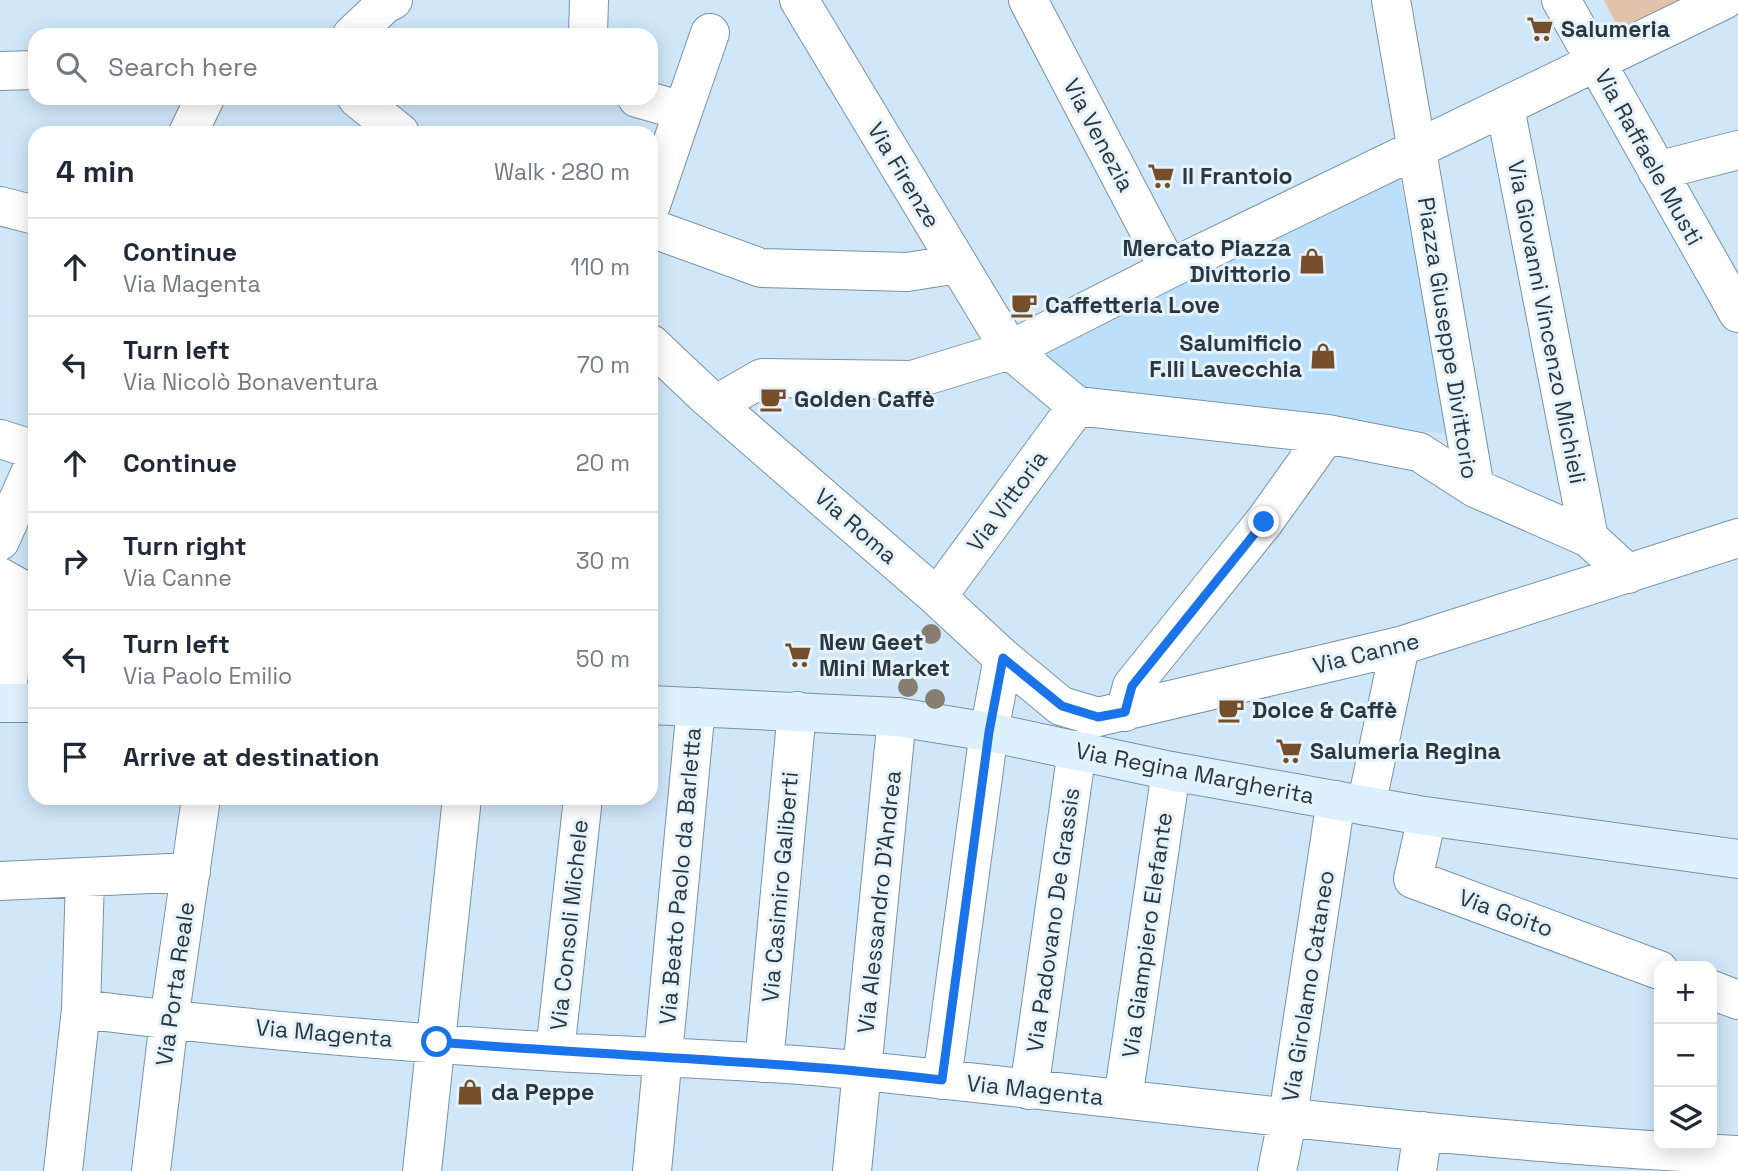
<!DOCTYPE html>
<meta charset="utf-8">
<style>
body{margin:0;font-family:"Space Grotesk",sans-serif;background:#f6f6f7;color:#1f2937}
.controls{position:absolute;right:21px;bottom:21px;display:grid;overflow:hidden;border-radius:14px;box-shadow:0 4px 18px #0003}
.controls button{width:63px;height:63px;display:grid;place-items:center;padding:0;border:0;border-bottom:2px solid #e0e1e3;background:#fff;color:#1f2937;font:35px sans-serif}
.stop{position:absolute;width:21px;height:21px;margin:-16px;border:5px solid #1a73e8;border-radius:50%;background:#fff}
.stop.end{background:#1a73e8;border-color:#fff;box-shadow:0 2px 7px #0008}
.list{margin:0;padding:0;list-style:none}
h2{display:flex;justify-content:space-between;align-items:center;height:91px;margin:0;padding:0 28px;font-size:30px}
h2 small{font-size:23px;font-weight:400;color:#747a83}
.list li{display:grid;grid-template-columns:46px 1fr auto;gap:21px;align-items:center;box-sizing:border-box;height:98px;padding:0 28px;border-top:2px solid #e0e1e3}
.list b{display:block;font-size:26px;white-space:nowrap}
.list p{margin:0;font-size:23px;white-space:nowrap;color:#747a83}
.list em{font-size:23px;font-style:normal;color:#747a83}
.icon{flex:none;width:38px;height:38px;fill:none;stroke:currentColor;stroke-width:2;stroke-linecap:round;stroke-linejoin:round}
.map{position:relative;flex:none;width:1738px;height:1171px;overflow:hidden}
.search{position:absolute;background:#fff;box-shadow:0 4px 18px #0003;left:28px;top:28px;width:630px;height:77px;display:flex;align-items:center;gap:18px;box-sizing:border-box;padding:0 24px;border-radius:21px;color:#747a83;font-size:26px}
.panel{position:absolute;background:#fff;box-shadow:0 4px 18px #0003;left:28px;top:126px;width:630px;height:679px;border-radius:21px}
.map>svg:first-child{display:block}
.built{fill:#bce0fc}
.green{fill:#e1c3aa}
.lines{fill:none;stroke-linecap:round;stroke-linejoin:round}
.street-casing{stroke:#7793a8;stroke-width:40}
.secondary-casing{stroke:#7793a8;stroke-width:40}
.street{stroke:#fff;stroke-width:38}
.secondary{stroke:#dcf0fe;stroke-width:38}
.tree{fill:#877d70}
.route{stroke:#1a73e8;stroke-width:9}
.labels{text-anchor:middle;stroke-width:6;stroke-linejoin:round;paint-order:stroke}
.poi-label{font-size:23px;font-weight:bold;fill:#2b3740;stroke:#e7f3fc;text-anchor:start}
.street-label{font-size:23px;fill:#2b3740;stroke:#e7f3fc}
</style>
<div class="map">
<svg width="1738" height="1171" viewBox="0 0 1738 1171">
<rect width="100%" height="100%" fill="#d0e7fa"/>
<path class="built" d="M1397,166L1454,435L1026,383L1016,356Z"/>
<path class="green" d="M1604,0H1684L1621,33Z"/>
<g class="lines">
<g class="street-casing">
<path id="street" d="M799,0L1010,350L1077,406L1327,434L1419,452L1475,488L1589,538L1628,574
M1028,0L1169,269
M1391,0L1475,488
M1561,0L1738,313
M352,35L385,4L393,0
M588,35L589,0
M0,71L35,70
M357,98L400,133
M637,98L683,111L651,205
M1505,107L1589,538
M683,111L710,33
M188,133L205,98
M1657,171L1738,150
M0,206L35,215
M651,228L761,268L907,272L958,264
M651,344L707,397L937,597L1003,658L1061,706L1098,717L1400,646L1738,538
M717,404L762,378L912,380L1010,350L1169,269L1724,0
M0,439L35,450
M0,541L35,462
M0,577L18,587L6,703
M937,597L1077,406
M1125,712L1132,686L1264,522L1327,434
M1366,806L1400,646
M1427,817L1413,879L1659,970
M0,881L191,872
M1712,990L1738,1000
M81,1009C238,1029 397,1042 556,1052C659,1058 762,1060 864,1071C1155,1101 1446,1141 1738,1155
M555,1052L583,798
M764,1063L797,711
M942,1080L989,732L1003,658
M1029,1090L1077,750
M1123,1099L1171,771
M63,1171L81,1009L85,878
M151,1171L169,1020L201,798
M422,1171L462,798
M652,1171L696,707
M852,1171L897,717
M1277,1171L1288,1116L1336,800
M1417,1171L1423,1131"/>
</g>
<g class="secondary-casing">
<path id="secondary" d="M0,703H35
M651,705L897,717L989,732L1171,771L1418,815L1738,859"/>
</g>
<use href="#street" class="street"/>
<use href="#secondary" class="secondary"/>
</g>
<g class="tree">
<circle cx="931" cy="634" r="10"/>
<circle cx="908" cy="687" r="10"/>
<circle cx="935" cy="699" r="10"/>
</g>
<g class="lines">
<path class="route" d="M437,1042C606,1056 775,1060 942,1080L989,732L1003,658L1062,706L1098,717L1125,712L1132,686L1264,522"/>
</g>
<defs>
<g id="supermarket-bare" transform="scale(2.1)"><path d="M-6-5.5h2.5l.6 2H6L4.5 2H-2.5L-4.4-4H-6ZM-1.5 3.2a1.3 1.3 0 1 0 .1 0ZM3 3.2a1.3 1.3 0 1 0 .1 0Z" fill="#754f2c" stroke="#e7f3fc" stroke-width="2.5" paint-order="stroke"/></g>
<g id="shop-bare" transform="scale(2.1)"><path d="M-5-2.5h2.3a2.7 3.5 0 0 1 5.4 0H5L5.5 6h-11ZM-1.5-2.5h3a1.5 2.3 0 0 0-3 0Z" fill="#754f2c" stroke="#e7f3fc" stroke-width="2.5" paint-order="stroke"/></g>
<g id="cafe-bare" transform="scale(2.1)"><path d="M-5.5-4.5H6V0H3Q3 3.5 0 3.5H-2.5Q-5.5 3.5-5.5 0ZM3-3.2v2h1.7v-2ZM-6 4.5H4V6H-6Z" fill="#754f2c" stroke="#e7f3fc" stroke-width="2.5" paint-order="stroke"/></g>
</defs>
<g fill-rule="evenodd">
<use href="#supermarket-bare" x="1540" y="29"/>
<use href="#supermarket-bare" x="1161" y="176"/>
<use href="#shop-bare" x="1312" y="261"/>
<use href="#cafe-bare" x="1024" y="305"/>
<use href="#shop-bare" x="1323" y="356"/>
<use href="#cafe-bare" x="773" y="399"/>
<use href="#supermarket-bare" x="798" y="655"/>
<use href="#cafe-bare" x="1231" y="710"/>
<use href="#supermarket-bare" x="1289" y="751"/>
<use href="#shop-bare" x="470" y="1092"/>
</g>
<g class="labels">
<g class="poi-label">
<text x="1561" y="37">Salumeria</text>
<text x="1182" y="184">Il Frantoio</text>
<text x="1291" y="256" text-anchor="end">Mercato Piazza<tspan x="1291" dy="26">Divittorio</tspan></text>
<text x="1045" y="313">Caffetteria Love</text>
<text x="1302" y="351" text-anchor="end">Salumificio<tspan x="1302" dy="26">F.lli Lavecchia</tspan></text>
<text x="794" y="407">Golden Caffè</text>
<text x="819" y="650">New Geet<tspan x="819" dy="26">Mini Market</tspan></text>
<text x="1252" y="718">Dolce &amp; Caffè</text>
<text x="1310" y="759">Salumeria Regina</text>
<text x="491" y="1100">da Peppe</text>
</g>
<g class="street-label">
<text transform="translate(1099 135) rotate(62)" y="8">Via Venezia</text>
<text transform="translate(1649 157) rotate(61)" y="8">Via Raffaele Musti</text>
<text transform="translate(904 175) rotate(59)" y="8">Via Firenze</text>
<text transform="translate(1547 322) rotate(79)" y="8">Via Giovanni Vincenzo Michieli</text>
<text transform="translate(1448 338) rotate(81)" y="8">Piazza Giuseppe Divittorio</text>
<text transform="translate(1007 501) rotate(-54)" y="8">Via Vittoria</text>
<text transform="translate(856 526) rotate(41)" y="8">Via Roma</text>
<text transform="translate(1366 653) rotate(-14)" y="8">Via Canne</text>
<text transform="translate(1195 773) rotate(11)" y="8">Via Regina Margherita</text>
<text transform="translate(680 876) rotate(-85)" y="8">Via Beato Paolo da Barletta</text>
<text transform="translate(780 887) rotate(-85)" y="8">Via Casimiro Galiberti</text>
<text transform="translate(879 902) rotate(-84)" y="8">Via Alessandro D'Andrea</text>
<text transform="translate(1506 913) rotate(20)" y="8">Via Goito</text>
<text transform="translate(1053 920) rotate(-82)" y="8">Via Padovano De Grassis</text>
<text transform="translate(569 925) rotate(-84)" y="8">Via Consoli Michele</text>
<text transform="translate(1147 935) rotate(-82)" y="8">Via Giampiero Elefante</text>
<text transform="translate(175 984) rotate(-82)" y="8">Via Porta Reale</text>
<text transform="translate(1308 986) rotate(-81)" y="8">Via Girolamo Cataneo</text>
<text transform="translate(324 1033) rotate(5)" y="8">Via Magenta</text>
<text transform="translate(1035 1090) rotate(6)" y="8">Via Magenta</text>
</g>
</g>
</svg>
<div class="controls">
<button>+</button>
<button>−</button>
<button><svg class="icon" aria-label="layers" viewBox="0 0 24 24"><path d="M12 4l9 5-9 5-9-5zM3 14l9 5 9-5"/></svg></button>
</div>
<div class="stop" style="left:437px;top:1042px"></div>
<div class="stop end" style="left:1264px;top:522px"></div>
<div class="search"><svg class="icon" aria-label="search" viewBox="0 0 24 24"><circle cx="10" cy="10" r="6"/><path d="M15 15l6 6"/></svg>Search here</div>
<section class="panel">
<h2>4 min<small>Walk · 280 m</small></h2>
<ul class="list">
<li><svg class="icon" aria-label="ahead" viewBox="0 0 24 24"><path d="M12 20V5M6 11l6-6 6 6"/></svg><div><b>Continue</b><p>Via Magenta</p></div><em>110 m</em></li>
<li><svg class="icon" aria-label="left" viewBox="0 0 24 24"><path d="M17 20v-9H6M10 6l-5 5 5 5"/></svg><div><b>Turn left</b><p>Via Nicolò Bonaventura</p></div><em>70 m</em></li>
<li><svg class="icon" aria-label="ahead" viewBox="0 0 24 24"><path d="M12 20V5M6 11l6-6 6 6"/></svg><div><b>Continue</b></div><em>20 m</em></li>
<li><svg class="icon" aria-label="right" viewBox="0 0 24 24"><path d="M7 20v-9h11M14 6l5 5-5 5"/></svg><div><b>Turn right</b><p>Via Canne</p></div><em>30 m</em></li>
<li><svg class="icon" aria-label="left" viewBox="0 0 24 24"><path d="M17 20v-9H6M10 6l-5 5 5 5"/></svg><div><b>Turn left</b><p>Via Paolo Emilio</p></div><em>50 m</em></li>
<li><svg class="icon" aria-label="arrive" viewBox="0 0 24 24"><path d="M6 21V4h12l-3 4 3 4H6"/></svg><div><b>Arrive at destination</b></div></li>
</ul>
</section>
</div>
